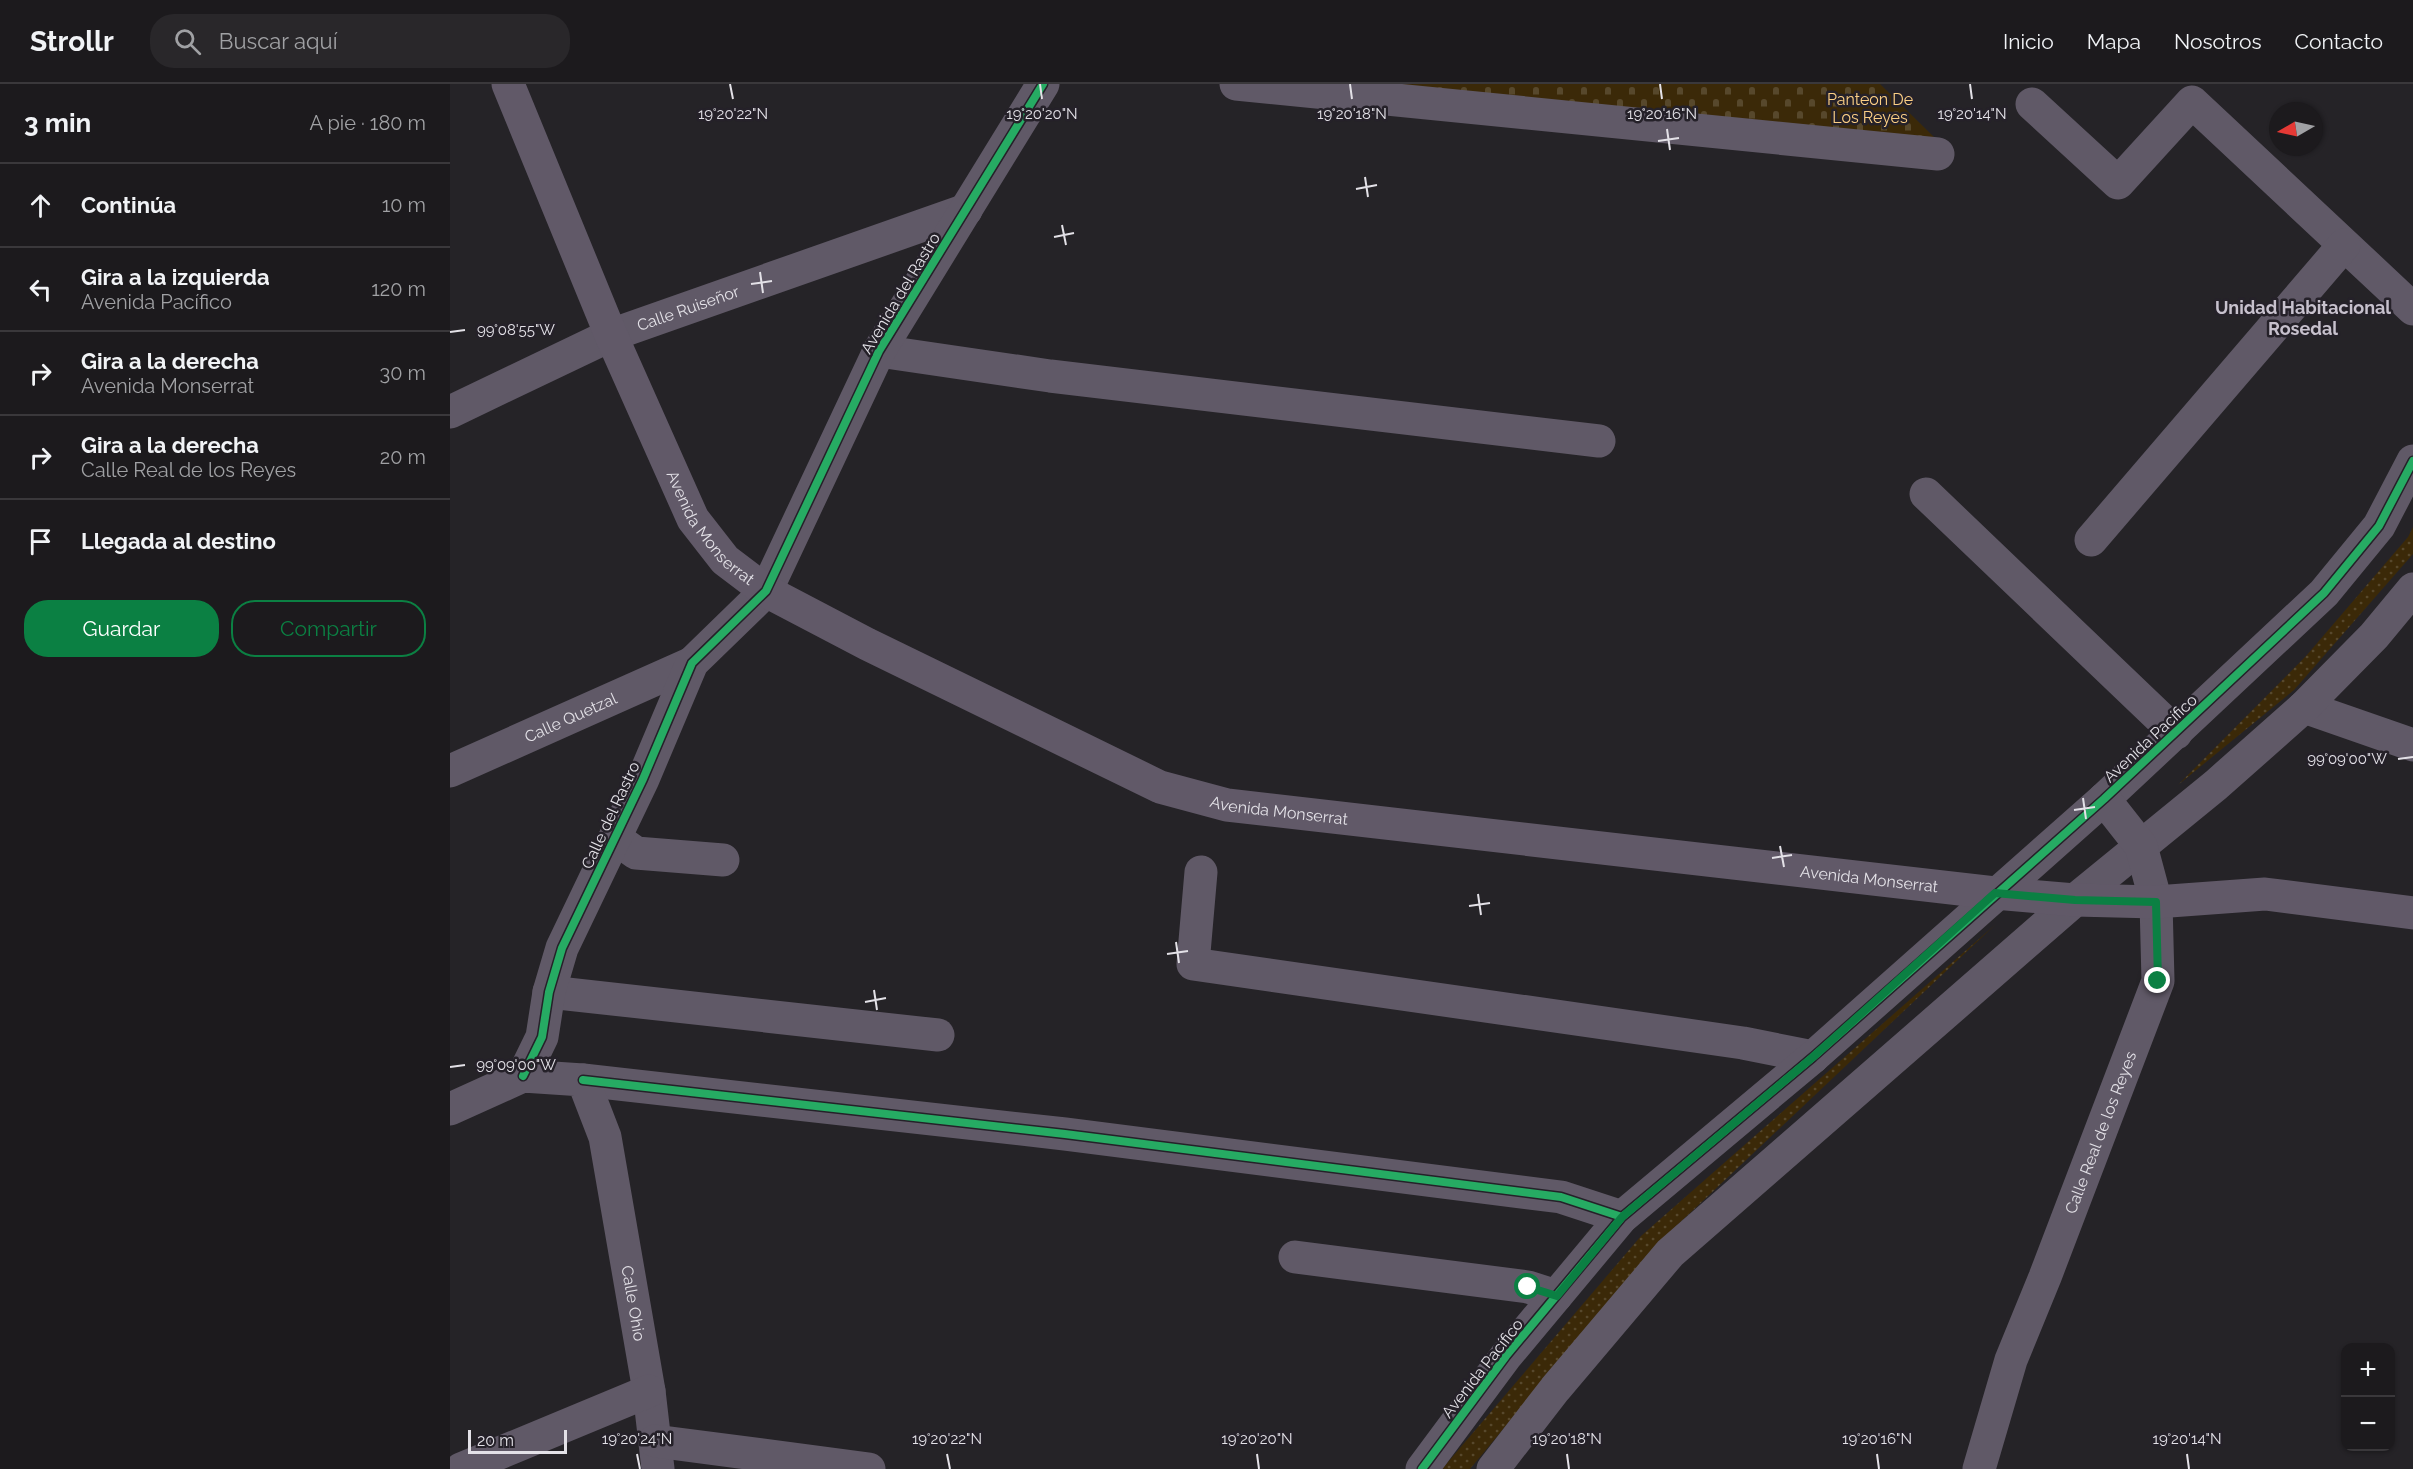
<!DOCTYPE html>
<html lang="es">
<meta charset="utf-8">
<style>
body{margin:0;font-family:Raleway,sans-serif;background:#29272a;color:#f1f3f6}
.controls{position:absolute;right:18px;bottom:18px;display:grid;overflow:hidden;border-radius:12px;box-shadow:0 2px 4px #0004}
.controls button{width:54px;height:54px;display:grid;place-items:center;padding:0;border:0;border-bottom:2px solid #3a383b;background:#1c1a1d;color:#f1f3f6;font:30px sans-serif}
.compass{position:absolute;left:1819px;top:18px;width:54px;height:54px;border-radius:50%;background:#1c1a1d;box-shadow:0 2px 4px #0004;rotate:261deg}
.scale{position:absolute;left:18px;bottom:15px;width:99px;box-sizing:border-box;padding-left:6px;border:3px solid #e3e1e7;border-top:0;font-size:16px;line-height:21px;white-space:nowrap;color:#e3e1e7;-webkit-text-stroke:4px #252129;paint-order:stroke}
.stop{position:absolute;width:18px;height:18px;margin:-14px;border:4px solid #0b8043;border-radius:50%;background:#fff}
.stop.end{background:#0b8043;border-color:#fff;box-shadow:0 2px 6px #0008}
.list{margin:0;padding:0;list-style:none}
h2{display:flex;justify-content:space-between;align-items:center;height:78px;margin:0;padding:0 24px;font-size:26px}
h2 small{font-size:20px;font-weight:400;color:#a0a1a4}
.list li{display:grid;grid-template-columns:39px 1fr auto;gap:18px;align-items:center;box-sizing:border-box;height:84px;padding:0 24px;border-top:2px solid #3a383b}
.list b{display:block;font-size:22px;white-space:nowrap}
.list p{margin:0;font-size:20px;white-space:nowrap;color:#a0a1a4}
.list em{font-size:20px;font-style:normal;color:#a0a1a4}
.actions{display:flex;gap:12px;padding:18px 24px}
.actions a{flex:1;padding:14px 0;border:2px solid #0b8043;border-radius:24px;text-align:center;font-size:21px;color:#0b8043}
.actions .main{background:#0b8043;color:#fff}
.icon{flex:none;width:33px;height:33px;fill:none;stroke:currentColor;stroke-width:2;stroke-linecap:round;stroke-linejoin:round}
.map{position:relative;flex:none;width:1963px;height:1385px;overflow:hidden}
header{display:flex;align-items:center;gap:36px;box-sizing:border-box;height:84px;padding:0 30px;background:#1c1a1d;border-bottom:2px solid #3a383b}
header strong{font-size:28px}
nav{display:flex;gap:33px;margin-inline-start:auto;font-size:21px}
.search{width:420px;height:54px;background:#29272a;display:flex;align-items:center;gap:15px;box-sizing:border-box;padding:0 21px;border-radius:24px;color:#a0a1a4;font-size:22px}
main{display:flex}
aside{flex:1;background:#1c1a1d}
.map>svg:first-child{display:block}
.grass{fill:url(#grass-dots)}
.cemetery{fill:url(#cemetery-stones)}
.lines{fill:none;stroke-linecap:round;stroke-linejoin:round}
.minor{stroke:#605967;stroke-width:33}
.major{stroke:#615968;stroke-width:33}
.cycleway-casing{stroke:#252129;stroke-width:11}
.cycleway{stroke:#26ab63;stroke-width:8}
.route{stroke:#0b8043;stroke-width:8}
.ticks{fill:none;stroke:#e3e1e7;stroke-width:2}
.labels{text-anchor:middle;stroke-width:5;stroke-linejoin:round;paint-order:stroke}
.park-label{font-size:16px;fill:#fdd085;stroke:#252129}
.street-label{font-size:16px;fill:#e3e1e7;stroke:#252129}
.neighbourhood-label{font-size:18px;font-weight:bold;fill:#c7c1cd;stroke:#252129}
.ticks-label{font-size:15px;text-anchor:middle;fill:#e3e1e7;stroke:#252129;stroke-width:5;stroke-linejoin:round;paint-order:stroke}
</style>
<header>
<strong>Strollr</strong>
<div class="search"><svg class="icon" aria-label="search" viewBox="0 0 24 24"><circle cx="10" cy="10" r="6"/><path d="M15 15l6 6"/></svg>Buscar aquí</div>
<nav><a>Inicio</a><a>Mapa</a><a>Nosotros</a><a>Contacto</a></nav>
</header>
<main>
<aside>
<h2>3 min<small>A pie · 180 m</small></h2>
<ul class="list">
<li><svg class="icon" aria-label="ahead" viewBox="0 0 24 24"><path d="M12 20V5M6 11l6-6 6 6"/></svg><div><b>Continúa</b></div><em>10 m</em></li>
<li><svg class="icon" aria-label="left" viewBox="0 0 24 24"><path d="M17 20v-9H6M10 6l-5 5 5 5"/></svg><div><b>Gira a la izquierda</b><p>Avenida Pacífico</p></div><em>120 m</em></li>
<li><svg class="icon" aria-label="right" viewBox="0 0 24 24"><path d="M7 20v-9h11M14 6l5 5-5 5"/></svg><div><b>Gira a la derecha</b><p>Avenida Monserrat</p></div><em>30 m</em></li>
<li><svg class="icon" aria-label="right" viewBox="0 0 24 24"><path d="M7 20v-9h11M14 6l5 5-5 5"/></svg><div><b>Gira a la derecha</b><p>Calle Real de los Reyes</p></div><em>20 m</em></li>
<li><svg class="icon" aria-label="arrive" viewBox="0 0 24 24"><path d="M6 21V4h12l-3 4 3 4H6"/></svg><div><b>Llegada al destino</b></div></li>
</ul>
<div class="actions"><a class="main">Guardar</a><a>Compartir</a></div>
</aside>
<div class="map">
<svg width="1963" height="1385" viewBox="0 0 1963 1385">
<defs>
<pattern id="grass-dots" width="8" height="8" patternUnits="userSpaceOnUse" patternTransform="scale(1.5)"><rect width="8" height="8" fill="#3b2908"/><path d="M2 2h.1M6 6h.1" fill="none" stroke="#57482c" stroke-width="1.8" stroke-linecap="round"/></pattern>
<pattern id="cemetery-stones" width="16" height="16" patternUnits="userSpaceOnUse" patternTransform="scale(1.5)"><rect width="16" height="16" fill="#3b2908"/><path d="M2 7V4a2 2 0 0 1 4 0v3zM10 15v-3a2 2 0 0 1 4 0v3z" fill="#57482c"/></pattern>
</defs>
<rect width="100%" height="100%" fill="#252327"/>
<path class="grass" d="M1963,443V470L1844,606L1728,701L1856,572L1958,453Z
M1546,840L1204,1163L1020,1385H992L1191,1152Z"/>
<path class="cemetery" d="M930,0H1430L1486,55Z"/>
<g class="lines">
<g class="minor">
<path d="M786,0L1488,70"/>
<path d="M1582,20L1668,99L1742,18L1963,225"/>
<path d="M429,267L600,292L1149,357"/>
<path id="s1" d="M0,328L161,251L516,126"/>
<path d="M1476,410L1726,649"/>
<path d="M1641,456L1894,161"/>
<path d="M1854,623L1963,661"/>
<path id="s2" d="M0,687L242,579"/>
<path d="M165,754L186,769L273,776"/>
<path d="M751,788L743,880L1293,959L1363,973"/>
<path d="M99,908L488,951"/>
<path d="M73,992L92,953L99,908L112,864L193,695L242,579L316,507L429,267L593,0"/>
<path d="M133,996L615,1050L1111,1113L1172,1133"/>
<path id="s3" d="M0,1025L73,992L133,996L155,1053L199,1307L208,1385"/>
<path d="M845,1173L1078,1203L1106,1212"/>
<path d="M205,1357L419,1385"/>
<path d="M11,1385L199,1307"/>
<path d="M972,1385L1056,1272L1172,1133L1363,973L1654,715L1874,509L1929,442L1963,377"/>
<path d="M1043,1385L1105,1305L1220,1169L1625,816L1766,701L1854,623L1924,552L1963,505"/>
<path id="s4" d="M1529,1385L1561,1276L1595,1193L1708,897L1706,818L1691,762L1654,715"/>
</g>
<path class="major" id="s5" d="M58,0L161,251L243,435L275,476L316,507L417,560L710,703L777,721L1545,809L1625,816L1706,818L1815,810L1963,829"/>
<g class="cycleway-casing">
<path id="cycleway" d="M73,992L92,953L99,908L112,864L193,695L242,579L316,507L429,267L593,0
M133,996L615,1050L1111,1113L1172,1133
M972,1385L1056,1272L1172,1133L1363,973L1654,715L1874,509L1929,442L1963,377"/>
</g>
<use href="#cycleway" class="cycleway"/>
</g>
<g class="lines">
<path class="route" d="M1078,1203L1107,1212L1172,1133L1363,973L1545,809L1625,816L1706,818L1708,897"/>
</g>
<path class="ticks" d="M280,0L283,15M590,0L592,15M900,0L902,15M1210,0L1212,15M1520,0L1522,15M1217,45L1220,66M1208,57L1229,54M915,93L918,113M906,105L927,101M612,141L616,161M604,153L624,149M310,188L313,209M301,200L322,197M0,248L15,246M1948,675L1963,673M1633,714L1636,735M1624,726L1645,723M1330,762L1334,783M1322,774L1342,771M1028,810L1031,831M1019,822L1040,819M726,858L729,879M717,870L738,867M424,906L427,926M415,918L436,914M0,983L15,981M187,1370L190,1385M497,1370L500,1385M807,1370L809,1385M1117,1370L1119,1385M1427,1370L1429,1385M1737,1370L1739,1385"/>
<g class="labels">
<g class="park-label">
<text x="1420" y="21">Panteon De<tspan x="1420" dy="18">Los Reyes</tspan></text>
</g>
<g class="street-label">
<text transform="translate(450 209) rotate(-59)" y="6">Avenida del Rastro</text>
<text dy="6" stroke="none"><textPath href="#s1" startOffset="260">Calle Ruiseñor</textPath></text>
<text dy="6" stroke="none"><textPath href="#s5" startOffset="490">Avenida Monserrat</textPath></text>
<text dy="6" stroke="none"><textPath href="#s2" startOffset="132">Calle Quetzal</textPath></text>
<text transform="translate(1700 654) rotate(-43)" y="6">Avenida Pacífico</text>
<text dy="6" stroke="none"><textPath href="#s5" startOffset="1138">Avenida Monserrat</textPath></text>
<text transform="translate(160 731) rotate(-65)" y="6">Calle del Rastro</text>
<text dy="6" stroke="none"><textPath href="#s5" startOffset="1732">Avenida Monserrat</textPath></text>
<text dy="6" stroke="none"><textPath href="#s4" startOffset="358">Calle Real de los Reyes</textPath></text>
<text dy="6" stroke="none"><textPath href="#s3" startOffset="370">Calle Ohio</textPath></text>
<text transform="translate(1032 1284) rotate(-52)" y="6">Avenida Pacífico</text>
</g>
<g class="neighbourhood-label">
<text x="1853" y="230">Unidad Habitacional<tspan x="1853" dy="21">Rosedal</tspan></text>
</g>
</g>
<g class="ticks-label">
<text x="283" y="35">19°20'22"N</text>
<text x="592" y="35">19°20'20"N</text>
<text x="902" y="35">19°20'18"N</text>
<text x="1212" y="35">19°20'16"N</text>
<text x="1522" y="35">19°20'14"N</text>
<text x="66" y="251">99°08'55"W</text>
<text x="1897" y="680">99°09'00"W</text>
<text x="66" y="986">99°09'00"W</text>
<text x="187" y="1360">19°20'24"N</text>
<text x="497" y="1360">19°20'22"N</text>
<text x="807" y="1360">19°20'20"N</text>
<text x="1117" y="1360">19°20'18"N</text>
<text x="1427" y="1360">19°20'16"N</text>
<text x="1737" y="1360">19°20'14"N</text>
</g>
</svg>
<div class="controls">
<button>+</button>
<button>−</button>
</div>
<svg class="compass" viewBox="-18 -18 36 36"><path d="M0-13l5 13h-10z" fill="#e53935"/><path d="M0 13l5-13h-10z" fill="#a0a1a4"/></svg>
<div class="scale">20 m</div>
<div class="stop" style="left:1078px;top:1203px"></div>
<div class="stop end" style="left:1708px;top:897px"></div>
</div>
</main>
